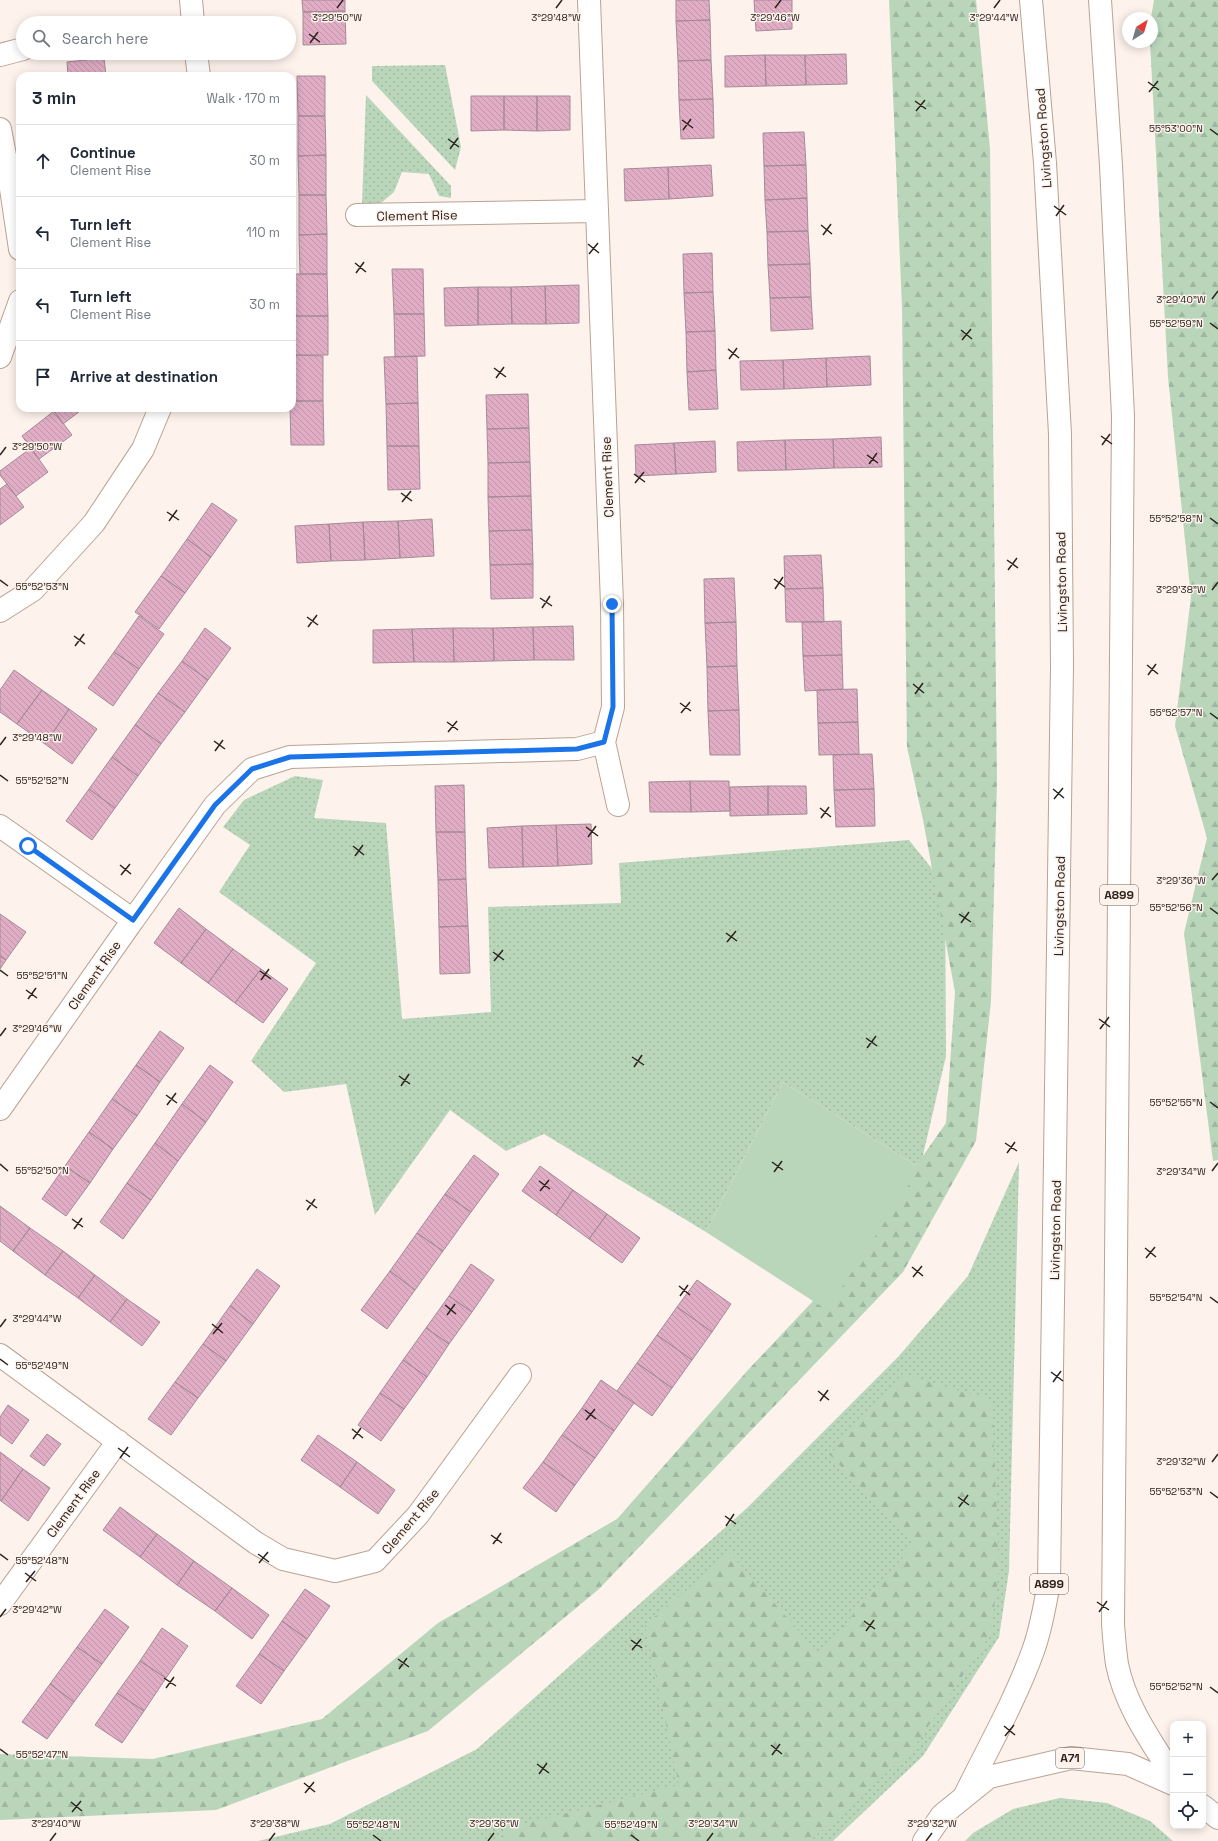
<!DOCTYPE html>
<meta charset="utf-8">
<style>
body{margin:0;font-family:"Space Grotesk",sans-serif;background:#f6f6f7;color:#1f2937}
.controls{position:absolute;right:12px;bottom:12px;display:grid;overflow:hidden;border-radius:8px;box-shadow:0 2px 10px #0003}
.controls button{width:36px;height:36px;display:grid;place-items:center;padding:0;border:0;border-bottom:1px solid #e0e1e3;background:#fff;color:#1f2937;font:20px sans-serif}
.compass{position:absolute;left:1122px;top:12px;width:36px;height:36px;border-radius:50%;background:#fff;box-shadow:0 2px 10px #0003;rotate:37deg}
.stop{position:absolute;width:12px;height:12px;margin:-9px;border:3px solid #1a73e8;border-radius:50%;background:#fff}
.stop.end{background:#1a73e8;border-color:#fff;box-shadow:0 1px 4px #0008}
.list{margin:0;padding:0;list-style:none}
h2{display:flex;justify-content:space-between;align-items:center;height:52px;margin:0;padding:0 16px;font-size:17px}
h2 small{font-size:13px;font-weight:400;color:#747a83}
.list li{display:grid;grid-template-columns:26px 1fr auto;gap:12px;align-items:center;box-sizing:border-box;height:72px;padding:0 16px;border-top:1px solid #e0e1e3}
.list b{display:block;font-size:15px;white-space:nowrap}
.list p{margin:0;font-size:13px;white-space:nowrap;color:#747a83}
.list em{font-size:13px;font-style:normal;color:#747a83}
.icon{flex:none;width:22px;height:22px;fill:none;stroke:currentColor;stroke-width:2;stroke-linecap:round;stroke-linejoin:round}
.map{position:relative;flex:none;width:1218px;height:1841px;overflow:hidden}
.search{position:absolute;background:#fff;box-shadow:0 2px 10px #0003;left:16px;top:16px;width:280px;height:44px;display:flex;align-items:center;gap:10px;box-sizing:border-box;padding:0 14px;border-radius:22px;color:#747a83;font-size:15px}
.panel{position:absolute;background:#fff;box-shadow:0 2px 10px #0003;left:16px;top:72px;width:280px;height:340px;border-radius:12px}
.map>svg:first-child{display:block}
.grass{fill:url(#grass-dots)}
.forest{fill:url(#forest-firs)}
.pitch{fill:#b9d6bb}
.building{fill:url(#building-back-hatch);stroke:#a58a97}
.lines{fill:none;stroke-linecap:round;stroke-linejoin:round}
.street-casing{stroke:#bba292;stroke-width:24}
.secondary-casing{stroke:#bba292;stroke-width:24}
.primary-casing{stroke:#bba292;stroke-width:24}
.street{stroke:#fff;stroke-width:22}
.secondary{stroke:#fff;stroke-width:22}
.primary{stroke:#fff;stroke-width:22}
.route{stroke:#1a73e8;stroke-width:5}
.ticks{fill:none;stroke:#2d231d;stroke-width:1.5}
.labels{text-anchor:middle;stroke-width:3;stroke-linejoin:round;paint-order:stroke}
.shield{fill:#fdf2ec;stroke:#6b615b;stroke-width:1}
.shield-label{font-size:12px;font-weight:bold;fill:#2d231d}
.street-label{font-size:13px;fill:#2d231d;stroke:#fdf2ec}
.ticks-label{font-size:10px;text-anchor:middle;fill:#2d231d;stroke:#fdf2ec;stroke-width:3;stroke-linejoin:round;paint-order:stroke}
</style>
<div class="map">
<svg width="1218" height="1841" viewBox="0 0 1218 1841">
<defs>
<pattern id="grass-dots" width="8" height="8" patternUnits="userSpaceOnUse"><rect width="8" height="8" fill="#b9d6bb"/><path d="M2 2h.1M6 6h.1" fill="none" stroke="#9fb7a0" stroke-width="1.8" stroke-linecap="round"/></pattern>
<pattern id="forest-firs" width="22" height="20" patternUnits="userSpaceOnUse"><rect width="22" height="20" fill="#b9d6bb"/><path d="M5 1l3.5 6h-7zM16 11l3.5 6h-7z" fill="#9fb7a0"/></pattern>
<pattern id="building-back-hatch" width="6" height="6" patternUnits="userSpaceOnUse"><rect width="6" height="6" fill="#e0adc5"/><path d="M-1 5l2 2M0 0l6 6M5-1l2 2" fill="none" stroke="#c095a9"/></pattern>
</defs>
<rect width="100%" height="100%" fill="#fdf2ec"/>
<path class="grass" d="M445,65L461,147L455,170L372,81V66Z
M366,95L451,186V198L439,196L429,174L402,172L394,192L381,203L362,204Z
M295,776L323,780L314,818L386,823L402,1019L491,1012L488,907L621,903L619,863L909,840L945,885L946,1056L920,1168L783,1082L706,1232L544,1134L506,1151L450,1110L375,1215L346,1084L284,1092L251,1061L316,963L219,892L250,845L223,827L244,800Z
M1019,1162L1009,1571L999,1637L923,1756L833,1841H258L330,1824L477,1749L747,1508L898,1357L968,1276Z
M1060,1798L1107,1803L1150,1821L1173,1841H965L973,1833L1013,1809Z"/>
<path class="forest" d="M889,0H976L990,149L997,781L991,1001L976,1141L903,1272L599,1589L428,1731L216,1810L0,1820V1754L153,1759L322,1719L438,1623L617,1519L748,1370L845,1267L946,1123L955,992L923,820L907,747L902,308Z
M1154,0H1218V1160L1213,1161L1184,933L1207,838L1175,726L1191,597L1168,377L1150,42H1152L1151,18Z
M902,1374L992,1400L999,1568L991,1634L912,1750L810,1841H500L504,1829L679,1785L645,1625L730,1553L819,1654L915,1543L830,1455Z"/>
<path class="pitch" d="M783,1082L920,1168L827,1310L706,1232Z"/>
<path class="building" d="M302,0H345V11L303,12Z
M676,0H709L710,20L676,21Z
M754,0H792V29L756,31Z
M345,11L346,44L303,45V12Z
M710,20L711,60L678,61L676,21Z
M846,54L847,84L806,85L805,55Z
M765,55H805L806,85L766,86Z
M765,55L766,86L725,87V56Z
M104,58L106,76H68L67,62Z
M711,60L713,99L679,100L678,61Z
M297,76H325V116H298Z
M471,96H504V130L471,131Z
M504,96H537V131L504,130Z
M537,96H570V130L537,131Z
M713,99L714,138L681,139L679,100Z
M298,116H325L326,155L298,156Z
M804,132L806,165L764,166L763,133Z
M326,155V195H299L298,156Z
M711,165L713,196L669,199L668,167Z
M806,165L807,198L765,200L764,166Z
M668,167L669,199L625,201L624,169Z
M299,195H326L327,234L299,235Z
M807,198L808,231L767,232L765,200Z
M808,231L810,264L768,265L767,232Z
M327,234V274H300L299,235Z
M712,253L713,292L684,293L683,254Z
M810,264L811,297L770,298L768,265Z
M392,269H423L424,314H394Z
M294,274H327L328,316H294Z
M579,285V323L546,324L545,286Z
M545,286L546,324H512L511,287Z
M478,287V325L445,326L444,288Z
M478,287H511L512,324L478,325Z
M713,292L715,331L686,332L684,293Z
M811,297L813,329L771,331L770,298Z
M394,314H424L425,356L395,357Z
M294,316H328V355H295Z
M715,331L716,370L687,372L686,332Z
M292,355L323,356V401H292Z
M417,356L418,403L386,404L384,357Z
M870,356L871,385L827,387L826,358Z
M826,358L827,387L784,389L783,360Z
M783,360L784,389L741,390L740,361Z
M716,370L718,409L689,410L687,372Z
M528,394L529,428L487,429L486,395Z
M292,401H323L324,445H291L290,408H292Z
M418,403L419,446H387L386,404Z
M52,408H84L63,424Z
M54,411L72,435L39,459L22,436Z
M529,428L530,462L488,463L487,429Z
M881,437L882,467L834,468L833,439Z
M833,439L834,468L786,470L785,440Z
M785,440L786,470L738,471L737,442Z
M715,441L716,472L676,474L674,443Z
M674,443L676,474L636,476L635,445Z
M387,446H419L420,489L388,490Z
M31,448L48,472L16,496L0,475V471Z
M530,462L531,496L488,497V463Z
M7,484L24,507L0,525V489Z
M531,496L532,530L489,531L488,497Z
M212,503L237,520L211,557L187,539Z
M432,519L434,556L400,558L398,521Z
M398,521L400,558L365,560L363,522Z
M363,522L365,560L331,561L329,524Z
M329,524L331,561L297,563L295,526Z
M532,530L533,564L490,565L489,531Z
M187,539L211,557L185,593L161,576Z
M821,555L823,588L785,589L784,556Z
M533,564V598L491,599L490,565Z
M161,576L185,593L159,629L135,612Z
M734,578L736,622L705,623L704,579Z
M823,588L824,622H786L785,589Z
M139,616L164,634L139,669L114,652Z
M841,621L842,655L803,656L802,622Z
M736,622L737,666L707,667L705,623Z
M573,626L574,660H534L533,627Z
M533,627L534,660L494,661L493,628Z
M205,628L231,648L208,680L182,661Z
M453,628L454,662H414L412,629Z
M453,628H493L494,661L454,662Z
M412,629L414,662L373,663V630Z
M114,652L139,669L113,706L88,688Z
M842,655L843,689L805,691L803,656Z
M182,661L208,680L185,712L158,693Z
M737,666L739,710L708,711L707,667Z
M14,670L42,690L17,724L0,712V690Z
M857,689L858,722L818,723L817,690Z
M42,690L69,709L45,744L17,724Z
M158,693L185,712L161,744L135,725Z
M69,709L97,729L72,764L45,744Z
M739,710L740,755H710L708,711Z
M858,722L859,754L819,755L818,723Z
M135,725L161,744L138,776L112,757Z
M872,754L874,789L834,790L833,755Z
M112,757L138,776L115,808L89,789Z
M690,781H729L730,811L691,812Z
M690,781L691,812H650L649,782Z
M464,785L465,832H436L435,786Z
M768,786H806L807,814L768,815Z
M768,786V815L730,816V787Z
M89,789L115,808L92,840L66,821Z
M874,789L875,826L836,827L834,790Z
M591,824L592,864L558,866L556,825Z
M556,825L558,866L523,867L522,826Z
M522,826L523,867L489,868L487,828Z
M436,832H465L466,879L438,880Z
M466,879L468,926L439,927L438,880Z
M179,908L206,929L181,963L154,943Z
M0,914L26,932L6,960L0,956Z
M468,926L470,973L440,974L439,927Z
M206,929L233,949L208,983L181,963Z
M233,949L261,969L235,1003L208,983Z
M0,956L6,960L0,969Z
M261,969L288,989L263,1023L235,1003Z
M160,1031L184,1048L160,1082L136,1065Z
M136,1065L160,1082L137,1116L112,1099Z
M210,1065L233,1082L206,1122L182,1104Z
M112,1099L137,1116L113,1149L89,1132Z
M182,1104L206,1122L178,1161L155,1143Z
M89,1132L113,1149L90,1183L65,1166Z
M155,1143L178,1161L151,1200L127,1183Z
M474,1155L499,1174L471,1212L445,1194Z
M65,1166L90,1183L66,1216L42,1199Z
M540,1166L573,1190L556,1215L522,1191Z
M127,1183L151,1200L123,1239L100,1222Z
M573,1190L607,1214L589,1239L556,1215Z
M445,1194L471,1212L443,1251L417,1233Z
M0,1206L30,1228L13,1251L0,1241Z
M607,1214L640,1238L622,1263L589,1239Z
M30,1228L63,1251L45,1275L13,1251Z
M417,1233L443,1251L415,1290L390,1271Z
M63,1251L95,1275L78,1298L45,1275Z
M471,1264L494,1280L472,1312L449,1296Z
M257,1269L280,1286L253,1324L230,1306Z
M390,1271L415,1290L387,1329L361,1310Z
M95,1275L127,1299L110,1322L78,1298Z
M697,1280L731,1304L712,1332L677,1307Z
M449,1296L472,1312L449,1344L426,1328Z
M127,1299L160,1322L142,1346L110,1322Z
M230,1306L253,1324L226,1361L203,1344Z
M677,1307L712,1332L692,1360L657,1335Z
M426,1328L449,1344L427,1377L403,1360Z
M657,1335L692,1360L672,1388L637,1363Z
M203,1344L226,1361L198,1398L175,1382Z
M403,1360L427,1377L404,1409L380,1393Z
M637,1363L672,1388L652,1416L617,1391Z
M601,1380L634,1403L614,1431L582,1408Z
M175,1382L198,1398L171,1435L148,1419Z
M380,1393L404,1409L381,1441L358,1425Z
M8,1405L29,1420L12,1444L0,1435V1417Z
M582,1408L614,1431L595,1458L562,1435Z
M47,1434L61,1444L44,1466L30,1456Z
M318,1435L357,1462L340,1487L301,1460Z
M562,1435L595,1458L575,1485L543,1462Z
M0,1452L23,1469L1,1501L0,1500Z
M357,1462L395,1490L378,1514L340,1487Z
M543,1462L575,1485L556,1512L523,1488Z
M23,1469L50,1488L28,1521L1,1501Z
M120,1507L157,1534L140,1557L103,1530Z
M157,1534L194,1561L177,1585L140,1557Z
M194,1561L232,1588L215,1611L177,1585Z
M232,1588L269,1615L252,1639L215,1611Z
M305,1589L330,1606L307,1639L282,1621Z
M105,1609L129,1627L102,1664L77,1647Z
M282,1621L307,1639L284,1671L259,1654Z
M162,1628L188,1646L166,1678L140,1661Z
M77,1647L102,1664L74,1702L50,1684Z
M259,1654L284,1671L261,1704L236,1686Z
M140,1661L166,1678L144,1711L117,1693Z
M50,1684L74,1702L47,1739L22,1722Z
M117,1693L144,1711L122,1743L95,1725Z"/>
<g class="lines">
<g class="street-casing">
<path id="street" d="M0,55L23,49
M0,129L10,182L20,249
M357,215L597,211
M0,357L20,301
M604,742L618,805
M0,826L133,920L215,805L252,769L290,757L577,749L604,742L613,707L612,604L589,0
M0,1109L133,920
M0,1355L256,1543L283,1559L335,1571L375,1561L418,1515L520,1375
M0,1604L118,1441"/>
</g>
<g class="secondary-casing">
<path id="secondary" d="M191,0L193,23
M196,53L199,76
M0,611L33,590L94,523L143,449L160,408"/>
</g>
<g class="primary-casing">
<path id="primary" d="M1100,0L1111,165L1123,416L1113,1624C1114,1637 1115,1651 1117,1664C1125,1705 1151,1741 1173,1776
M965,1795C988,1748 1015,1701 1033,1651C1041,1629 1045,1606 1049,1582L1062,666L1060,434L1045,163L1031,0
M1203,1806L1218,1818
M924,1841L942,1815L989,1777L1071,1758L1128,1764L1173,1784"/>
</g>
<use href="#street" class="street"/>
<use href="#secondary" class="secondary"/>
<use href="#primary" class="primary"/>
</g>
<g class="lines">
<path class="route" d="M28,846L133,920L215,805L252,769L290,757L577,749L604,742L613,707L612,604"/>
</g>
<path class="ticks" d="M337,8L343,0M556,8L562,0M775,8L781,0M994,8L1000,0M309,34L320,42M310,43L318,32M1148,82L1159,90M1149,92L1158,81M915,101L926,109M916,111L925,100M682,120L693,128M1210,129L1218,135M683,130L691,119M448,139L459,147M450,149L458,138M1054,206L1066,215M1056,216L1064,205M821,225L832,234M823,235L831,224M588,244L599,253M589,254L598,243M355,263L366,272M356,273L364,262M1212,299L1218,291M1210,323L1218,329M961,330L972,339M962,340L971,329M728,349L739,358M729,359L737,348M494,368L506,377M496,378L504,367M1101,436L1112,444M1102,445L1110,434M0,455L6,447M867,455L878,463M869,464L877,453M634,474L645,482M635,483L644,472M401,493L412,501M402,502L411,491M167,512L179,520M1210,518L1218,524M169,521L177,510M1007,560L1018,568M1008,570L1017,558M774,579L785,587M0,580L8,586M775,589L783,577M1212,590L1218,582M540,598L552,606M542,608L550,596M307,617L318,625M308,627L317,615M74,636L85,644M75,646L84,634M1147,665L1158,674M1148,675L1156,664M913,684L924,693M915,694L923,683M680,703L691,711M681,713L690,702M1210,713L1218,719M447,722L458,730M448,732L457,721M214,741L225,749M0,745L6,737M215,751L223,740M0,775L8,781M1053,789L1064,798M1054,799L1063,788M820,808L831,817M821,818L829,807M586,827L598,836M588,837L596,826M353,846L364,855M355,856L363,845M120,865L131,874M121,875L130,864M1212,880L1218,873M1210,908L1218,914M959,914L971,922M961,923L969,912M726,933L737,941M727,942L736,931M493,952L504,960M494,961L503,950M0,970L8,976M260,971L271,979M261,980L269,969M26,990L37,998M28,999L36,988M1099,1019L1110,1027M1100,1029L1109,1017M0,1036L6,1028M866,1038L877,1046M867,1048L876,1036M632,1057L644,1065M634,1067L642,1055M399,1076L410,1084M401,1086L409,1074M166,1095L177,1103M1210,1102L1218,1108M167,1105L176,1093M1005,1143L1017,1151M1007,1153L1015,1142M772,1162L783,1170M0,1164L8,1171M1212,1171L1218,1163M774,1172L782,1161M539,1181L550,1189M540,1191L549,1180M306,1200L317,1208M307,1210L315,1199M72,1219L83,1227M74,1229L82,1218M1145,1248L1156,1257M1146,1258L1155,1247M912,1267L923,1276M913,1277L922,1266M679,1286L690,1295M680,1296L688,1285M1210,1297L1218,1303M445,1305L456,1314M447,1315L455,1304M212,1324L223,1333M0,1327L6,1319M213,1334L222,1323M0,1359L8,1365M1051,1372L1063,1381M1053,1382L1061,1371M818,1391L829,1400M820,1401L828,1390M585,1410L596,1419M586,1420L595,1409M352,1429L363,1438M353,1439L361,1428M118,1448L130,1457M120,1458L128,1447M1212,1462L1218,1454M1210,1492L1218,1498M958,1497L969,1505M959,1507L968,1495M725,1516L736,1524M726,1526L734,1514M491,1535L502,1543M493,1544L501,1533M0,1554L8,1560M258,1554L269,1562M259,1563L268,1552M25,1573L36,1581M26,1582L35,1571M1097,1602L1109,1610M1099,1612L1107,1601M0,1617L6,1609M864,1621L875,1629M866,1631L874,1620M631,1640L642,1648M632,1650L641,1639M398,1659L409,1667M399,1669L407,1658M164,1678L176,1686M1210,1687L1218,1693M166,1688L174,1677M1004,1726L1015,1735M1005,1736L1014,1725M771,1745L782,1754M0,1749L8,1755M772,1755L780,1744M537,1764L549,1773M539,1774L547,1763M304,1783L315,1792M305,1793L314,1782M71,1802L82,1811M72,1812L81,1801M373,1835L381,1841M631,1835L639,1841M50,1841L56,1833M269,1841L275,1833M488,1841L494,1833M707,1841L713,1833M926,1841L932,1833"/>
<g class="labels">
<g class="shield">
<rect x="1100" y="885" width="38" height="20" rx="3"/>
<rect x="1030" y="1574" width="38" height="20" rx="3"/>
<rect x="1056" y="1748" width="28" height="20" rx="3"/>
</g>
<g class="shield-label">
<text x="1119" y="899">A899</text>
<text x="1049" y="1588">A899</text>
<text x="1070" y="1762">A71</text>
</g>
<g class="street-label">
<text transform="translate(1043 138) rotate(-94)" y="5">Livingston Road</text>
<text transform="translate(417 215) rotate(-1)" y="5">Clement Rise</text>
<text transform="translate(607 477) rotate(-92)" y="5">Clement Rise</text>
<text transform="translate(1061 582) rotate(-91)" y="5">Livingston Road</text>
<text transform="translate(1059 906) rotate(-89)" y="5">Livingston Road</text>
<text transform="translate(94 975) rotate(-55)" y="5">Clement Rise</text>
<text transform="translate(1055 1230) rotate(-89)" y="5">Livingston Road</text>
<text transform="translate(73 1503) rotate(-54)" y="5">Clement Rise</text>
<text transform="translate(410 1521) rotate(-50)" y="5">Clement Rise</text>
</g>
</g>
<g class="ticks-label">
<text x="337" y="21">3°29'50"W</text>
<text x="556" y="21">3°29'48"W</text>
<text x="775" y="21">3°29'46"W</text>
<text x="994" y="21">3°29'44"W</text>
<text x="1176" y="132">55°53'00"N</text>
<text x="1181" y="303">3°29'40"W</text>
<text x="1176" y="327">55°52'59"N</text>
<text x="37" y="450">3°29'50"W</text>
<text x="1176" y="522">55°52'58"N</text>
<text x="42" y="590">55°52'53"N</text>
<text x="1181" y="593">3°29'38"W</text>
<text x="1176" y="716">55°52'57"N</text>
<text x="37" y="741">3°29'48"W</text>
<text x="42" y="784">55°52'52"N</text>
<text x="1181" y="884">3°29'36"W</text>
<text x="1176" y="911">55°52'56"N</text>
<text x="42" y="979">55°52'51"N</text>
<text x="37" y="1032">3°29'46"W</text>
<text x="1176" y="1106">55°52'55"N</text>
<text x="42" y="1174">55°52'50"N</text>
<text x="1181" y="1175">3°29'34"W</text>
<text x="1176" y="1301">55°52'54"N</text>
<text x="37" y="1322">3°29'44"W</text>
<text x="42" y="1369">55°52'49"N</text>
<text x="1181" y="1465">3°29'32"W</text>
<text x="1176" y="1495">55°52'53"N</text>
<text x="42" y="1564">55°52'48"N</text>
<text x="37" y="1613">3°29'42"W</text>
<text x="1176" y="1690">55°52'52"N</text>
<text x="42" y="1758">55°52'47"N</text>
<text x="56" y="1827">3°29'40"W</text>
<text x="275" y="1827">3°29'38"W</text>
<text x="494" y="1827">3°29'36"W</text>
<text x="713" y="1827">3°29'34"W</text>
<text x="932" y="1827">3°29'32"W</text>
<text x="373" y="1828">55°52'48"N</text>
<text x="631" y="1828">55°52'49"N</text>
</g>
</svg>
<div class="controls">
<button>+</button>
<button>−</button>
<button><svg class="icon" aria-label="locate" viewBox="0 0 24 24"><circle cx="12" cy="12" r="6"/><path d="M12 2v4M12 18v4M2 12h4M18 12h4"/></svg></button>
</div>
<svg class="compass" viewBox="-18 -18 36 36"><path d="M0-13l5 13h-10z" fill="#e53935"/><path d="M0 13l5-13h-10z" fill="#747a83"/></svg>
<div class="stop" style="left:28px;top:846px"></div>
<div class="stop end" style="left:612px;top:604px"></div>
<div class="search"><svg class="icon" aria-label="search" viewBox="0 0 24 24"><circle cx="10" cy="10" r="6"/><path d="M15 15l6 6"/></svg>Search here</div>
<section class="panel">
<h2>3 min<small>Walk · 170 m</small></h2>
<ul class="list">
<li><svg class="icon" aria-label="ahead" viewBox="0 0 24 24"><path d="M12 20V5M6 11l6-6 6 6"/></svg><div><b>Continue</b><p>Clement Rise</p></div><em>30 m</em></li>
<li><svg class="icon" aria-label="left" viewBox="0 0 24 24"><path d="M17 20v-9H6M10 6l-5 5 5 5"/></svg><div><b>Turn left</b><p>Clement Rise</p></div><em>110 m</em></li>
<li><svg class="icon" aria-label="left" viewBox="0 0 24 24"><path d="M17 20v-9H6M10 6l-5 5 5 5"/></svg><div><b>Turn left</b><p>Clement Rise</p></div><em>30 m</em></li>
<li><svg class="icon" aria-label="arrive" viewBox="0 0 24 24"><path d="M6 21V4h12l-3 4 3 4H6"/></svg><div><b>Arrive at destination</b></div></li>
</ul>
</section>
</div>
